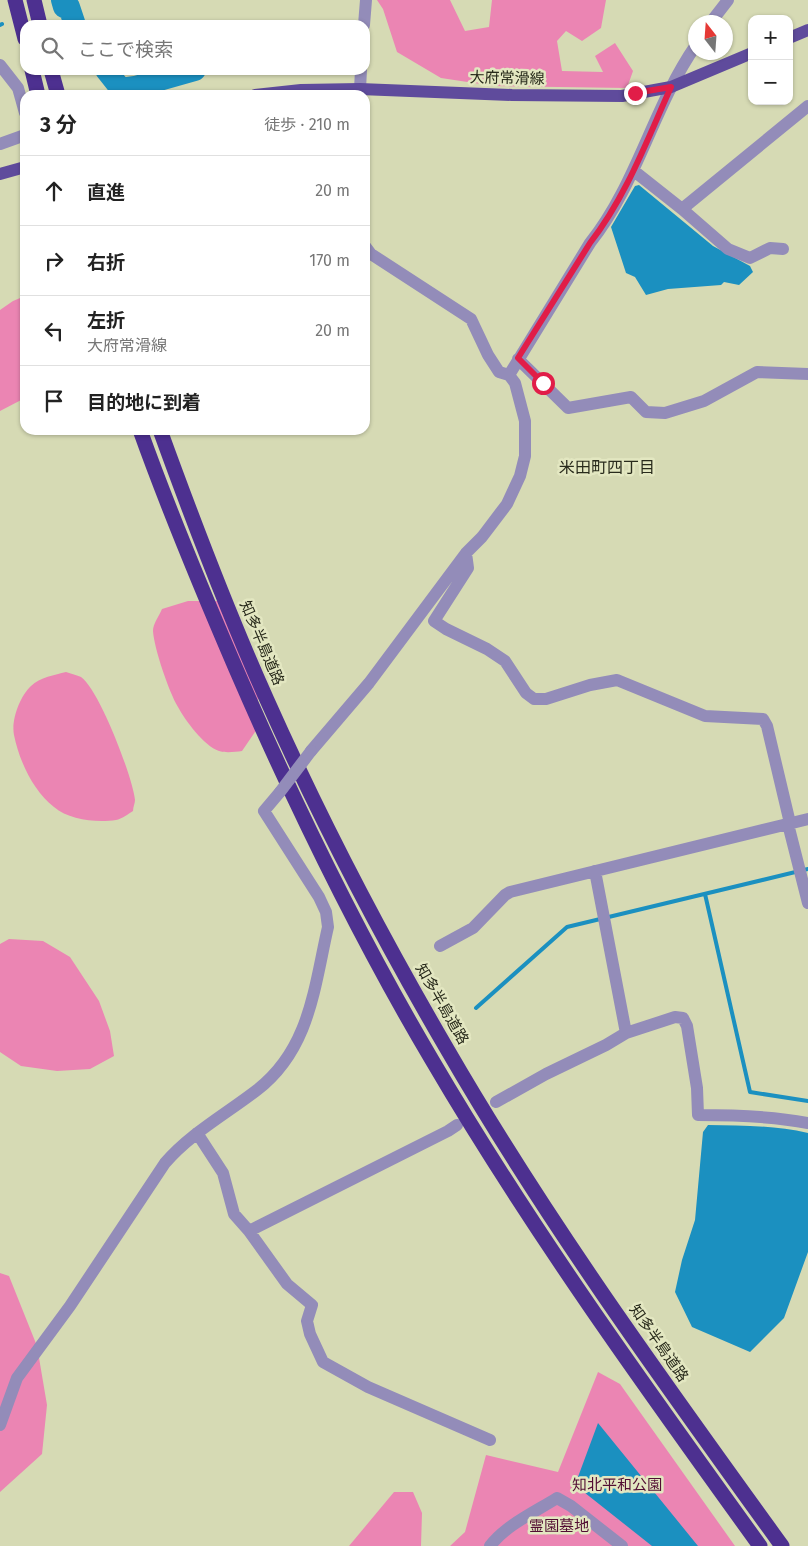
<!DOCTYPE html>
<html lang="ja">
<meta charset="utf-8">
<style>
body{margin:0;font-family:"Fira Sans","Noto Sans JP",sans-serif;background:#f2f2f2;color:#222}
.controls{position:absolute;right:15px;top:15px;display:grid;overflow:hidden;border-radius:10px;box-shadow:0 1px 4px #0004}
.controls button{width:45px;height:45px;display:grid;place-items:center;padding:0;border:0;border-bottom:1px solid #e0e0e0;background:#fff;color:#222;font:25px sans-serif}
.compass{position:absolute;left:688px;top:15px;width:45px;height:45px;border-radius:50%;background:#fff;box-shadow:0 1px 4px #0004;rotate:343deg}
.stop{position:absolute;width:15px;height:15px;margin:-11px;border:4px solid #e11d48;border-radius:50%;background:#fff}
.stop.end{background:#e11d48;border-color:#fff;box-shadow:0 1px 5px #0008}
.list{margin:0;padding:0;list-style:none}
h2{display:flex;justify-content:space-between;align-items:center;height:65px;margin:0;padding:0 20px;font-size:21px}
h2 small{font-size:16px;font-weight:400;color:#767676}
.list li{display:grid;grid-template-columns:32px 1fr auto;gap:15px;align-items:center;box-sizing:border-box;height:70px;padding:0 20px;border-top:1px solid #e0e0e0}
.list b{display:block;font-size:19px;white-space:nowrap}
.list p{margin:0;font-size:16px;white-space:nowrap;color:#767676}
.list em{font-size:16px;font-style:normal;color:#767676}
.icon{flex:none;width:28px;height:28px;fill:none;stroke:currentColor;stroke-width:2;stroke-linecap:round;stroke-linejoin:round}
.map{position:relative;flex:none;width:808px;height:1546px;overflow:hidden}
.search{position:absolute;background:#fff;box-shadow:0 1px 4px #0004;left:20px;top:20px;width:350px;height:55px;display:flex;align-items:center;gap:12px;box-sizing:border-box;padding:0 18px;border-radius:15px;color:#767676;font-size:19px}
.panel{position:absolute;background:#fff;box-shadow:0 1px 4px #0004;left:20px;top:90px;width:350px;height:345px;border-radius:15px}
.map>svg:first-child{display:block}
.green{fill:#eb85b3}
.water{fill:#1b90c0}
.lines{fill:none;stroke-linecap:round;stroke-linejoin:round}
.stream{stroke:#1b90c0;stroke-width:4}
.river{stroke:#1b90c0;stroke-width:22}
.minor{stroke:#938cb9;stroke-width:12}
.major{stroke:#5f4b9c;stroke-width:12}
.highway{stroke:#4d3090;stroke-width:15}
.minor-bridge{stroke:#938cb9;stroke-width:12}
.route{stroke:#e11d48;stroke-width:6}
.labels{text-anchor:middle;stroke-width:5;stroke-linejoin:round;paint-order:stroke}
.street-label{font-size:15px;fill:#292b1c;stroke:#e3e7c1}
.park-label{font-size:15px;fill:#520d33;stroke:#e3e7c1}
.neighbourhood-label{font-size:16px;fill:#292b1c;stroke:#e3e7c1}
</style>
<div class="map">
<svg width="808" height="1546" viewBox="0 0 808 1546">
<rect width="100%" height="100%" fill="#d6dab4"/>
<path class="green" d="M377,0H450L465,31L489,27L492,0H606L601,28L582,41L566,31L557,41L562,71L603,72L595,56L615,43L633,71L627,88L494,86L441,78L397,52L383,9Z
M25,296V398L0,411V310L13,301Z
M188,601H231L258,697L257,729L242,751C235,752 225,753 219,751C204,746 185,720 178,707C169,692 154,648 153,631C153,624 159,616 162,609Z
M66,672C71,674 77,675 81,677C99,689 133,778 135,800C135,803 133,807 133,811C128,814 122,819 116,820C97,823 69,820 54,807C33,791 19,760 14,735C11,720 20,696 31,686C40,677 55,675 66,672Z
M9,939L43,941L70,957L99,1001L110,1031L114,1056L90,1069L57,1071L21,1066L0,1052V944Z
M0,1273L9,1276L37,1346L47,1405L42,1454L0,1492Z
M598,1372L620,1384L735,1546H450L465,1532L486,1455L558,1472Z
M394,1492H413L422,1513L421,1546H349Z"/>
<path class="water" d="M639,185L713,246L750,266L753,272L739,285L724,282L721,285L668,289L646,295L635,277L626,273L611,227L635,186Z
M708,1125C742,1126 775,1125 808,1133V1252L784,1318L750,1352L692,1327L675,1292L682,1260L695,1220L703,1132Z
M598,1423L698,1546H652L575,1485Z"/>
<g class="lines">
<path class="stream" d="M0,25L2,24
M705,894L750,1092L808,1101
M476,1008L567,927L808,869"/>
<path class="river" d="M62,0L64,7H69L75,25
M106,70L121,89L135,87L195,70"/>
<path class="minor" d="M711,22L728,0
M364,25L366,0
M0,65L18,88L25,113
M360,89L361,70
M0,144L25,135
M634,171L682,209L808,106
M682,209L728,249L750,258L770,248L783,249
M518,359L568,408L631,397L646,412L665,413L704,401L757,372L808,374
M509,375L590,243C637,184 653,107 696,45
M466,553L468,568L434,621L446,629L487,649L505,661L526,693L534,699H546L590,685L617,680L705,716L763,719L767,726L790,823
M311,751L369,683L466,553L482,537L507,504L520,476L525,456V421L515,383L509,375L499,372L488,355L471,319L371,254L365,246
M788,824L808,903
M595,871L626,1033
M440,946L473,928L505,895L510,892L808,819
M496,1102L546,1074L606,1045L626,1033L675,1017L683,1018L687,1026L697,1088L698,1115C736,1115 771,1116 808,1123
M197,1133L223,1173L234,1214L249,1231L287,1284L312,1305L307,1321L310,1334L323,1362L368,1387L490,1440
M249,1231L448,1131L457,1125
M0,1425L17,1378L70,1306L165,1163C191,1133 226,1114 257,1090C310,1049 314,988 328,927L326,912L319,897L264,811L280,792
M490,1546C506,1525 535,1512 557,1498L571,1506L622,1546"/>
<path class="major" d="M789,38L808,30
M255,95L301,90L360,89L512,95L622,96L671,87L752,53
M0,174L25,167"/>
<path class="highway" d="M15,0L25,39
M34,0L40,25
M32,70L38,95
M51,70L58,95
M140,430C169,511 202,590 236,669C294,803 358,935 432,1060C531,1229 646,1388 760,1546
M160,430C193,521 227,611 267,700C320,819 381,936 447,1049C547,1222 665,1384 782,1546"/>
<path class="minor-bridge" d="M280,792L311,751"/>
</g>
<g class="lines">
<path class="route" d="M543,383L518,358L590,243C626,197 647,140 671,87L635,93"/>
</g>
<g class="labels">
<g class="street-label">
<text transform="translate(507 78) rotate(1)" y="5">大府常滑線</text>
<text transform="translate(262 643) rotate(67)" y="5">知多半島道路</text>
<text transform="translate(442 1004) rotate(60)" y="5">知多半島道路</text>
<text transform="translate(659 1343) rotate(55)" y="5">知多半島道路</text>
</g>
<g class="park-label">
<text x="617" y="1490">知北平和公園</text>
<text x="559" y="1531">霊園墓地</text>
</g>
<g class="neighbourhood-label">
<text x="607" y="473">米田町四丁目</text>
</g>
</g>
</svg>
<div class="controls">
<button>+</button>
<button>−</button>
</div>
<svg class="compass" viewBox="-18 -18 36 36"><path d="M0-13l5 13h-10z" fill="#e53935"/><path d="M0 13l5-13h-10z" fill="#767676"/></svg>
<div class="stop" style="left:543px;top:383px"></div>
<div class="stop end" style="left:635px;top:93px"></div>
<div class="search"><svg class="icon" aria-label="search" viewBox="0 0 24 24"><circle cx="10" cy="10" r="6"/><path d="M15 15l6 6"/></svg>ここで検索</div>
<section class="panel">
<h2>3 分<small>徒歩 · 210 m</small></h2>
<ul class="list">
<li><svg class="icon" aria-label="ahead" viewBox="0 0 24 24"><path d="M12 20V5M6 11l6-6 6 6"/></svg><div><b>直進</b></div><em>20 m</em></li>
<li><svg class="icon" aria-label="right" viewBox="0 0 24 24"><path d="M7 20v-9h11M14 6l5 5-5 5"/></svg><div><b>右折</b></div><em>170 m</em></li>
<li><svg class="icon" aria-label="left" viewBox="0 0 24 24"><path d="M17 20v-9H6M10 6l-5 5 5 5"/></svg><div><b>左折</b><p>大府常滑線</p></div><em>20 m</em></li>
<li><svg class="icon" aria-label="arrive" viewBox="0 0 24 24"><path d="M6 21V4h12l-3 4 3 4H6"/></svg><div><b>目的地に到着</b></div></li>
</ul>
</section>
</div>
